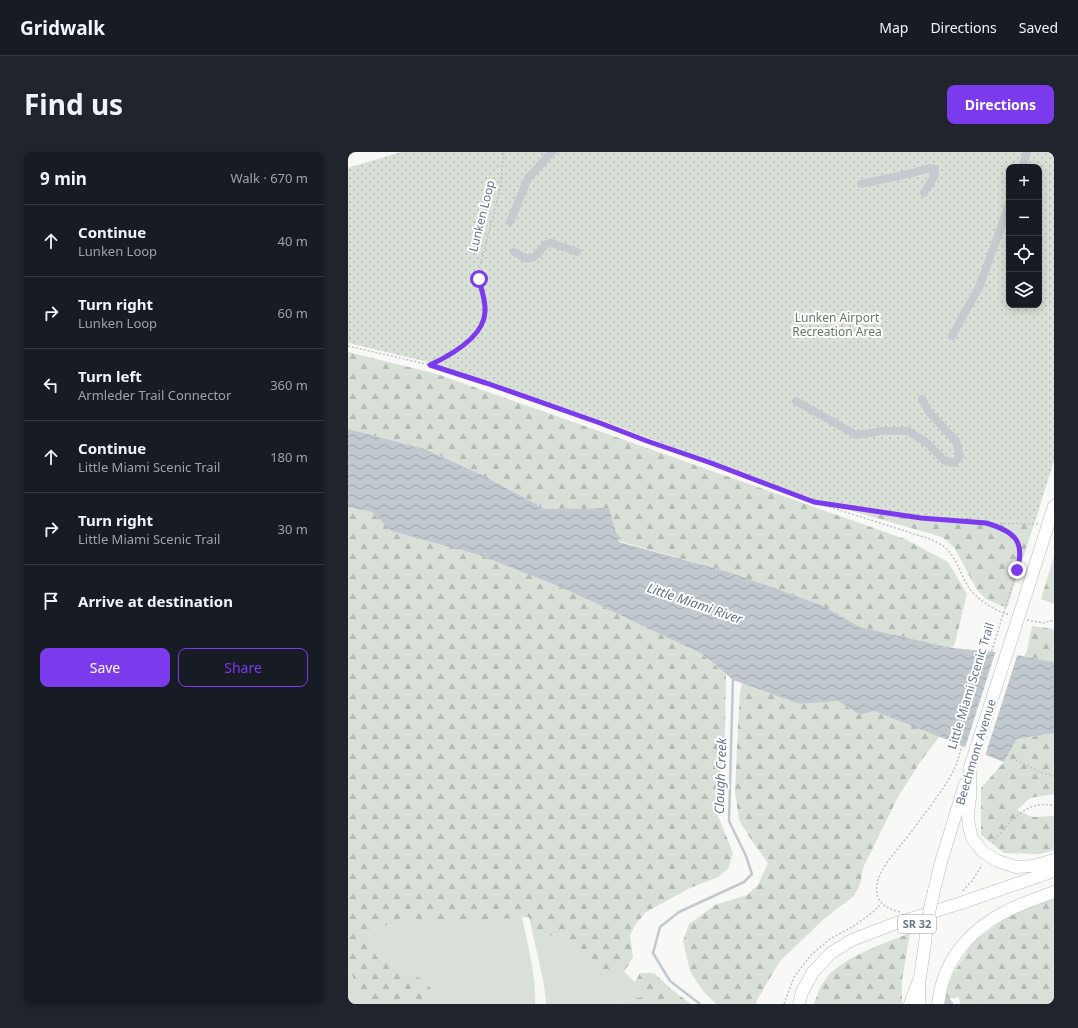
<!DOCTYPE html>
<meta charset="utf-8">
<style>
body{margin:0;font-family:"Noto Sans",sans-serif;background:#20242c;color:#f1f3f6}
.controls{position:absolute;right:12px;top:12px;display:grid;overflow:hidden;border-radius:8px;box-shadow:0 2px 10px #0003}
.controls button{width:36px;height:36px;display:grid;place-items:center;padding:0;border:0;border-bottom:1px solid #363941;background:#171b24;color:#f1f3f6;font:20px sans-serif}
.stop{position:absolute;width:12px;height:12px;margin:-9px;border:3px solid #7c3aed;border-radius:50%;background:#fff}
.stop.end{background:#7c3aed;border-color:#fff;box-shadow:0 1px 4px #0008}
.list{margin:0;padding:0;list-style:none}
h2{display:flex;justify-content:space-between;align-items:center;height:52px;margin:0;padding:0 16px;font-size:17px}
h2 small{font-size:13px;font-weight:400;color:#9ea1a6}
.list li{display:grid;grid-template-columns:26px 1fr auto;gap:12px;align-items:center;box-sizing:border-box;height:72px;padding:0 16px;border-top:1px solid #363941}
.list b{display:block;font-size:15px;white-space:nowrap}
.list p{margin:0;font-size:13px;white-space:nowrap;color:#9ea1a6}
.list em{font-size:13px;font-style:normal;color:#9ea1a6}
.actions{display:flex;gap:8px;padding:12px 16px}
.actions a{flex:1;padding:9px 0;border:1px solid #7c3aed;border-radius:8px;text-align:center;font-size:14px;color:#7c3aed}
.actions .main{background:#7c3aed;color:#fff}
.icon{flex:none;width:22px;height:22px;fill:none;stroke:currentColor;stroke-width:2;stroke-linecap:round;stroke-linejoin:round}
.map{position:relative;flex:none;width:706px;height:852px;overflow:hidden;border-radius:8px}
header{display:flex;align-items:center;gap:24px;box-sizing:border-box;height:56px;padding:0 20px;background:#171b24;border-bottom:1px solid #363941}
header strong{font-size:19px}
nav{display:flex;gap:22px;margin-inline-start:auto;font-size:14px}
.intro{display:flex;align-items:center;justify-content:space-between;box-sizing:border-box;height:96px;padding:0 24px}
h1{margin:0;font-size:28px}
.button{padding:10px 18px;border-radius:8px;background:#7c3aed;color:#fff;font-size:14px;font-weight:700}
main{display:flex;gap:24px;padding:0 24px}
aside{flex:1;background:#171b24;border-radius:8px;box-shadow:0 2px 10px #0003}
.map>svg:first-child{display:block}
.grass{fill:#d9e0d7}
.forest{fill:url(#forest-firs)}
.park{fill:url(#park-dots);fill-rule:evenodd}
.water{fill:url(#water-waves)}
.pier{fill:#f8f8f6}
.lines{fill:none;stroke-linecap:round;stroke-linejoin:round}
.stream{stroke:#c1c9cf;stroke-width:2.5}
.major-casing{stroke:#b9bcc1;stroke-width:11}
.highway-casing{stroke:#b9bbbf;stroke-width:13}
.path{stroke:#c0c1c4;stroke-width:1.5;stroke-dasharray:2 2;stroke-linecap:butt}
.minor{stroke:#c6c9cd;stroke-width:8}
.major{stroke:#fff;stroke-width:10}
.highway{stroke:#fff;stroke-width:12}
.highway-bridge-casing{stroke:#b9bbbf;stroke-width:13;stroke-linecap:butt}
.path-bridge{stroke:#c0c1c4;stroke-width:1.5;stroke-dasharray:2 2;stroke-linecap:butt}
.highway-bridge{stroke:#fff;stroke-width:12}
.route{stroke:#7c3aed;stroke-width:5}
.labels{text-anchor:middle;stroke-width:4;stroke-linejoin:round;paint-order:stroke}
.shield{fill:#fff;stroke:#959eab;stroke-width:1}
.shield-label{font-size:11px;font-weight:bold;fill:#677487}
.street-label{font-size:12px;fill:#677487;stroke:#fff}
.park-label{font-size:12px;fill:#637962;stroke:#fff}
.water-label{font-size:13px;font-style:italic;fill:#637583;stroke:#fff}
</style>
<header>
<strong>Gridwalk</strong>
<nav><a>Map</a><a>Directions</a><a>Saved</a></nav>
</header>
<div class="intro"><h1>Find us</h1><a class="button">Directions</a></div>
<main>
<aside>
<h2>9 min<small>Walk · 670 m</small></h2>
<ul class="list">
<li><svg class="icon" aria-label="ahead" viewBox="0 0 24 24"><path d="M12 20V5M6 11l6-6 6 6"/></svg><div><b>Continue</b><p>Lunken Loop</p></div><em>40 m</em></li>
<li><svg class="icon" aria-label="right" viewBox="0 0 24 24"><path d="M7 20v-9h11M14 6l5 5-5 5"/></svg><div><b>Turn right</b><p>Lunken Loop</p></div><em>60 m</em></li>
<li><svg class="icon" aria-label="left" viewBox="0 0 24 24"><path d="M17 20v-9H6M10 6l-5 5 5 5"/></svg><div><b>Turn left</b><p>Armleder Trail Connector</p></div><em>360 m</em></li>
<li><svg class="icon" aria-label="ahead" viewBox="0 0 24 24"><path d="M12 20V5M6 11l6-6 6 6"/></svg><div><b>Continue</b><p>Little Miami Scenic Trail</p></div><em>180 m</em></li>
<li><svg class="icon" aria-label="right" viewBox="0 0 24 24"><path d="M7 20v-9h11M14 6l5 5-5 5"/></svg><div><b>Turn right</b><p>Little Miami Scenic Trail</p></div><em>30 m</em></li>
<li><svg class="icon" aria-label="arrive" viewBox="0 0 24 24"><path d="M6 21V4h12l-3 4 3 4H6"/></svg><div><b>Arrive at destination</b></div></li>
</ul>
<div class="actions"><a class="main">Save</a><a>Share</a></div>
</aside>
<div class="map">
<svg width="706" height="852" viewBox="0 0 706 852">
<defs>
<pattern id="forest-firs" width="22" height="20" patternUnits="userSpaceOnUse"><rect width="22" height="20" fill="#d9e0d7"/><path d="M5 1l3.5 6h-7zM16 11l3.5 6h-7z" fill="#b4bab4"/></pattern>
<pattern id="park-dots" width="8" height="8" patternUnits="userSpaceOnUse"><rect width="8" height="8" fill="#d9e0d7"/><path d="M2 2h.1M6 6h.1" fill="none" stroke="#b4bab4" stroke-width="1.8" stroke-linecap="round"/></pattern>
<pattern id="water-waves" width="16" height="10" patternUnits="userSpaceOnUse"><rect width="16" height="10" fill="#c1c9cf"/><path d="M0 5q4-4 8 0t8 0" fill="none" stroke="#a1a8ae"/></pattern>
</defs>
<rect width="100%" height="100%" fill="#f8f8f6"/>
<path class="grass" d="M174,765C179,791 189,826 187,852H80L86,840L72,826L50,816L29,805L20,784L30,774Z
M214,781L221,792L275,819L287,830L298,844L264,852H198L196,833L186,787Z
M0,816L20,852H0Z"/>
<path class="forest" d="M124,186L694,347L659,456L638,447L629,438L606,395L594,385L463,347L253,268L95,215Z
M0,200L89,222L557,387L600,410L619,442L607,491L604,496L512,475L473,454L381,420L271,389L261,356L199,357L132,322L77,297L0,277Z
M0,355L24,360L43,379L131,403L215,436L354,502L378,523L377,580L371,628L367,656L385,701L380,717L370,725L342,736L298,760L287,773L282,783L285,805L276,820H255L230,806L221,792L214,781L186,787L181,765L30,774L20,784L29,805L50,816L72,826L87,840L80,852H20L0,816Z
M706,404V452L693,447Z
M684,474L706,477V510L676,504L679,499Z
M394,531L452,552L490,549L512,563L526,559L592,584L575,606L551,643L515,716L512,732L506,744L477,766L432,809L409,848L408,852H368L354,838L342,819L335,789L341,772L367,753L399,743L410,733L420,711L404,689L391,668L387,640L390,573L392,541Z
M706,581V627L705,628L706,629V642L682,646L669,658L684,665L706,664V698L692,702L656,701L633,683V636L656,610L669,587Z
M706,745V852H612L611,845L595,848L605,822L624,791L660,764Z
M562,781L554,828V852H466C469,843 473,832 480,824C498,804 537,791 562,781Z
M292,821H306L323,837L343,852H264L298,844L287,830Z"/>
<path class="park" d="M53,0H706V309L687,369L573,364L463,347L253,268L95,215L80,210L0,191V16ZM661,15H691V153H661Z"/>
<path class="water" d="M0,277L77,297L132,322L198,357L261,356L271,390L381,420L473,453L512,475L604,496L659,501L706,510V581L669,587L656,610L526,559L512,563L490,549L452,552L385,528L354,502L215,436L131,403L43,379L24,360L0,355Z"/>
<path class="pier" d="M648,498L670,501L637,604L617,596Z"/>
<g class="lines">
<path class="stream" d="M352,852L322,829L305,801L312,775L331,760L396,730L404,722L398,704L381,669L385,526"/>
<g class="major-casing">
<path id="major" d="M572,852V830"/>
</g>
<g class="highway-casing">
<path id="highway" d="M678,442L706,354
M622,615V645L620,663L621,674L624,686L635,700L650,709L668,715L684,714L706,708
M586,739L593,710L617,632
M451,852L454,840L465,820L483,801L504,788L543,773L610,752L706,719
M562,852L572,825L577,791
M590,852C595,810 618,781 655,761C671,752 689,746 706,740"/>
</g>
<path class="path" d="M0,194L82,213L138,231L363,311L466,350L582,387C586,389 591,391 595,394C609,404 612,423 621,436C631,449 646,458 662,463
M82,213C105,202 140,183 137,153C136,144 132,135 131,126C131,122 131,118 132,114L152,37L156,0
M472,351L573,366L638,371L658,378L665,384L669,390L672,400V408L663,437
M640,371L691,372
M679,468L696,471L706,468
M668,608L692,620L706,624
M645,691C655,677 672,656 690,653C695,652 701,653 706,653
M615,739L624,729L634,713
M552,760C538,757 526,749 529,733C531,717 546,702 556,689C565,678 573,666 582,655C592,640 603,627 609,610
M436,852L446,825L463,803L482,787L506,774L525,760L534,751"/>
<path class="minor" d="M674,15L679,0
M513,32L564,21L582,16L587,17V23L576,41
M162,70L180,26L204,0
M166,100C169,101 174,105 178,106C187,108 193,98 198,92L204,91L229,100
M604,184L632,133L661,53
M448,249L508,283L534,279H560L579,291L597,309L606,311L612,304L608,289L581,260L574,247
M592,840L595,846L601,852"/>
<use href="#major" class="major"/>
<use href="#highway" class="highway"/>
<g class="highway-bridge-casing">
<path id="highway-bridge" d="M622,615L678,442
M577,791L580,765L586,739"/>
</g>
<path class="path-bridge" d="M609,610L663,437"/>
<use href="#highway-bridge" class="highway-bridge"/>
</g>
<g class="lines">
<path class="route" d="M131,127C133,137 138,149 137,160C136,185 101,204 82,213L138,231L252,271L299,289L363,311L466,350L573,366L638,371C665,379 678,388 669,418"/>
</g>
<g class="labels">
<rect class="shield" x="550" y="763" width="38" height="18" rx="3"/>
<g class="shield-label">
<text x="569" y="776">SR 32</text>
</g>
<g class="street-label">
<text transform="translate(134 64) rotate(-76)" y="4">Lunken Loop</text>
<text transform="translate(623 534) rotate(-73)" y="4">Little Miami Scenic Trail</text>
<text transform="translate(628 600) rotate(-73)" y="4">Beechmont Avenue</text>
</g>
<g class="park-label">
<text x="489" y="170">Lunken Airport<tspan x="489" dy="14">Recreation Area</tspan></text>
</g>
<g class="water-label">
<text transform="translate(347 451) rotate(19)" y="5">Little Miami River</text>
<text transform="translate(372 624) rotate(-88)" y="5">Clough Creek</text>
</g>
</g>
</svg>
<div class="controls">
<button>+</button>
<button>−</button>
<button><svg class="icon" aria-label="locate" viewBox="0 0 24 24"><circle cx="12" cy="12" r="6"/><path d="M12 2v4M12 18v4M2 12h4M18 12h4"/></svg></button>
<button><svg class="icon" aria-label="layers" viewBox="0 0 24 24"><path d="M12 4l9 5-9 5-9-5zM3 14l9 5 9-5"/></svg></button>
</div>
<div class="stop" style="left:131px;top:127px"></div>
<div class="stop end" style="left:669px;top:418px"></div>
</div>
</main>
